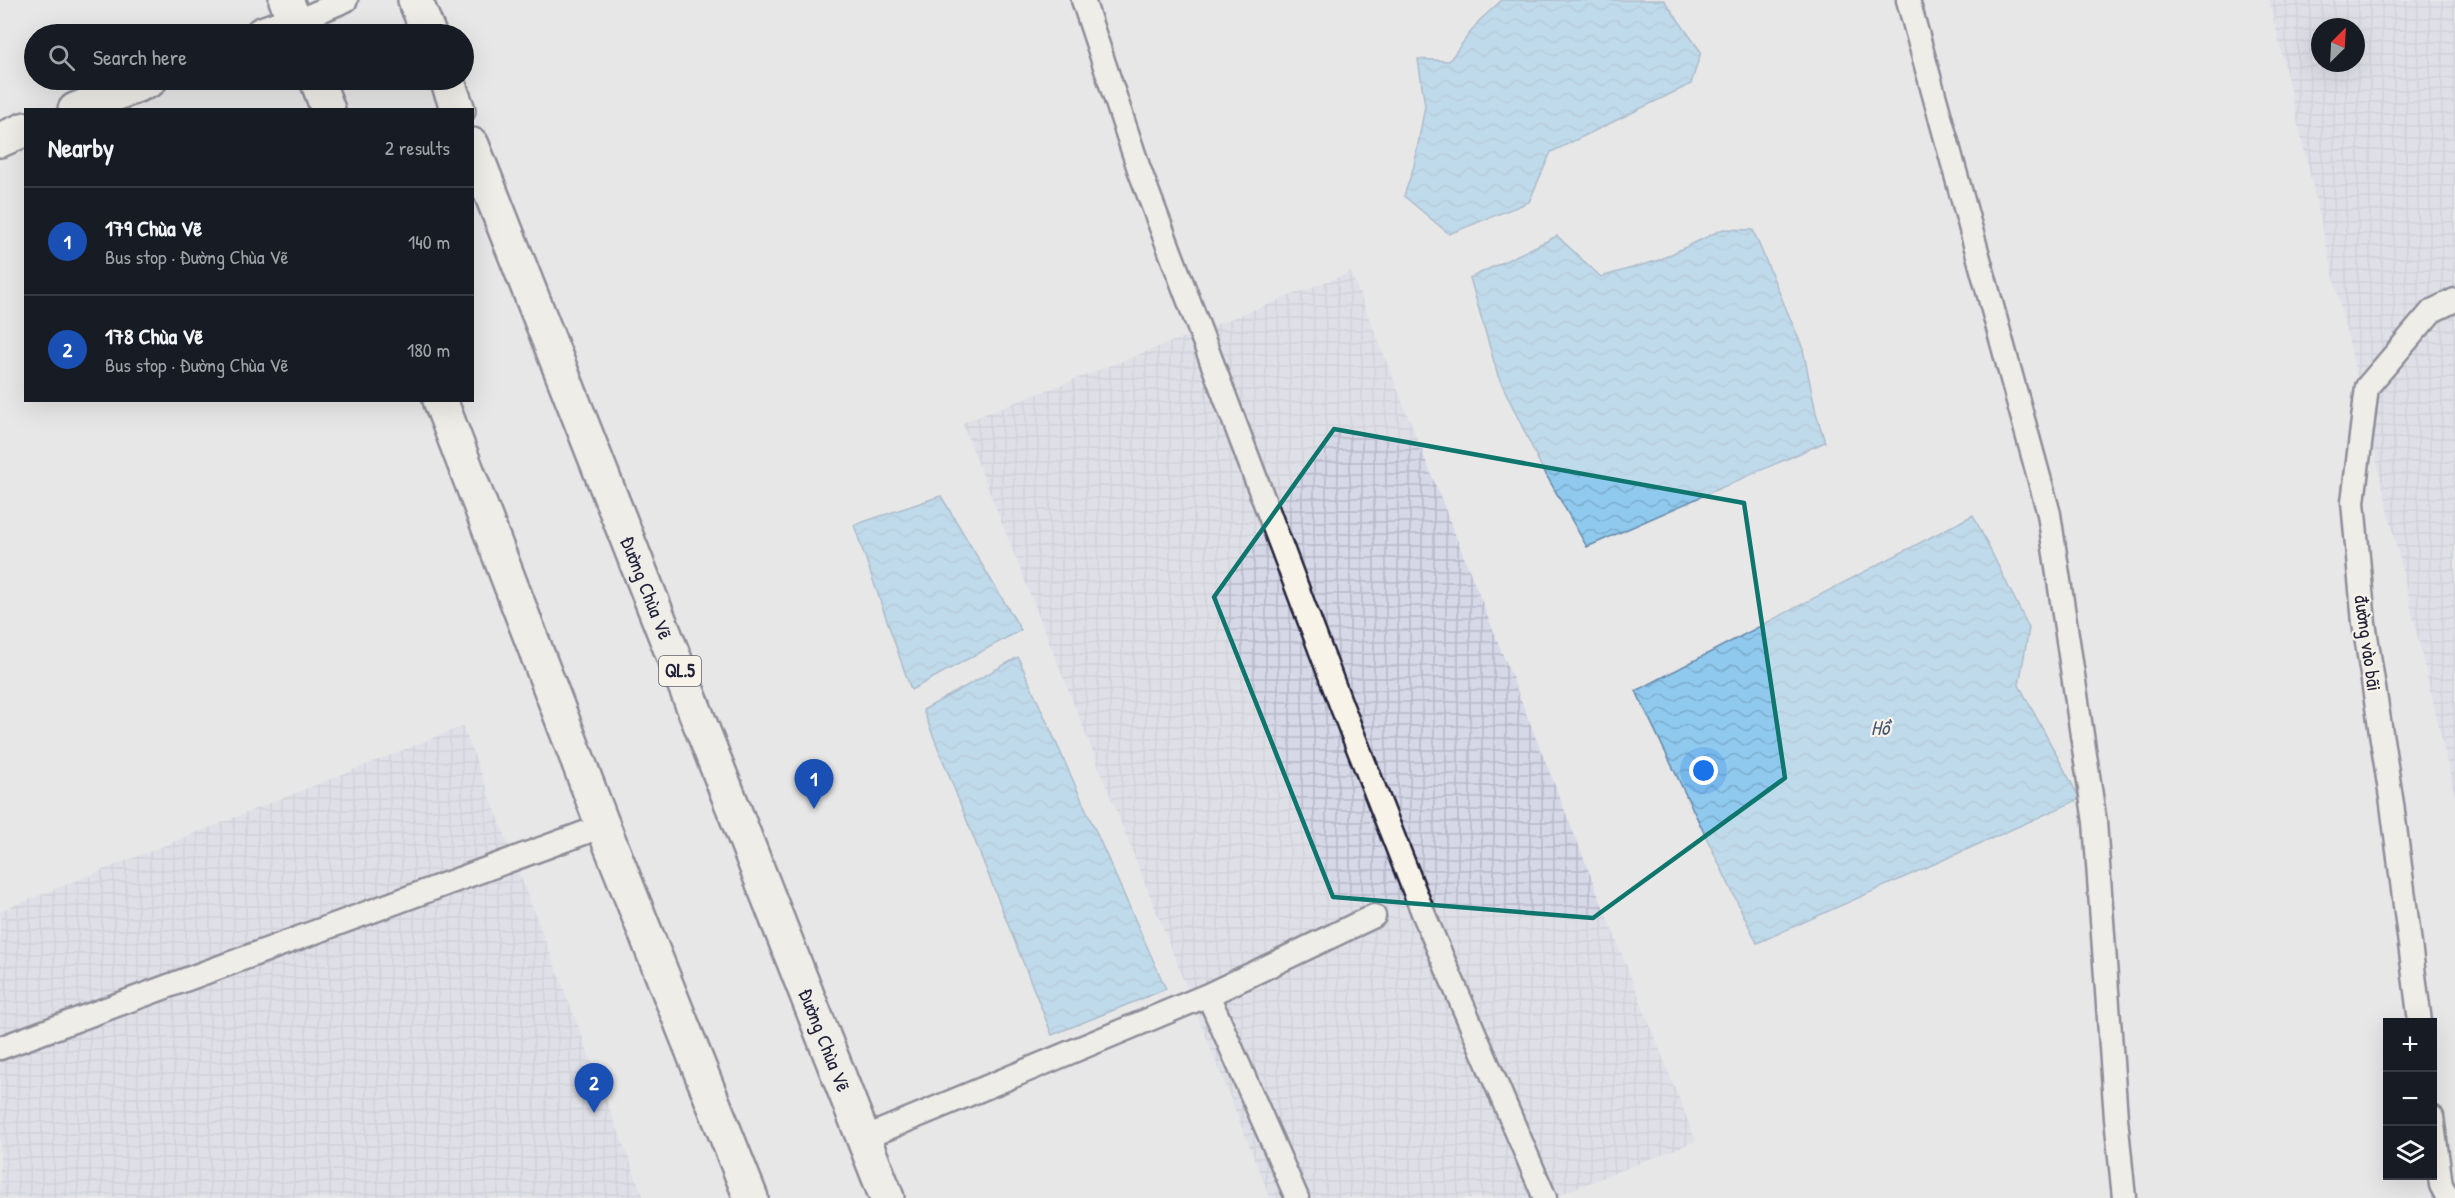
<!DOCTYPE html>
<meta charset="utf-8">
<style>
body{margin:0;font-family:"Patrick Hand",sans-serif;background:#20242c;color:#f1f3f6}
.controls{position:absolute;right:18px;bottom:18px;display:grid;overflow:hidden;border-radius:0px;box-shadow:0 6px 24px #0002}
.controls button{width:54px;height:54px;display:grid;place-items:center;padding:0;border:0;border-bottom:2px solid #363941;background:#171b24;color:#f1f3f6;font:30px sans-serif}
.compass{position:absolute;left:2311px;top:18px;width:54px;height:54px;border-radius:50%;background:#171b24;box-shadow:0 6px 24px #0002;rotate:24deg}
.you{position:absolute;left:1704px;top:771px;width:21px;height:21px;margin:-15px;border:4px solid #fff;border-radius:50%;background:#1a73e8;box-shadow:0 0 0 9px #1a73e833}
.badge{display:grid;place-items:center;width:39px;height:39px;border-radius:50%;background:#7c3aed;color:#fff;font-size:20px;font-weight:700}
.pin{position:absolute;translate:-50% -50px;filter:drop-shadow(0 2px 3px #0008)}
.pin::after{content:'';position:absolute;top:32px;width:21px;height:18px;background:inherit;clip-path:polygon(0 0,100% 0,50% 100%)}
.list{margin:0;padding:0;list-style:none}
h2{display:flex;justify-content:space-between;align-items:center;height:78px;margin:0;padding:0 24px;font-size:26px}
h2 small{font-size:20px;font-weight:400;color:#9ea1a6}
.list li{display:grid;grid-template-columns:39px 1fr auto;gap:18px;align-items:center;box-sizing:border-box;height:108px;padding:0 24px;border-top:2px solid #363941}
.list b{display:block;font-size:22px;white-space:nowrap}
.list p{margin:0;font-size:20px;white-space:nowrap;color:#9ea1a6}
.list em{font-size:20px;font-style:normal;color:#9ea1a6}
.icon{flex:none;width:33px;height:33px;fill:none;stroke:currentColor;stroke-width:2;stroke-linecap:round;stroke-linejoin:round}
.map{position:relative;flex:none;width:2455px;height:1198px;overflow:hidden}
.search{position:absolute;background:#171b24;box-shadow:0 6px 24px #0002;left:24px;top:24px;width:450px;height:66px;display:flex;align-items:center;gap:15px;box-sizing:border-box;padding:0 21px;border-radius:33px;color:#9ea1a6;font-size:22px}
.panel{position:absolute;background:#171b24;box-shadow:0 6px 24px #0002;left:24px;top:108px;width:450px;height:294px;border-radius:0px}
.map>svg:first-child{display:block}
.industrial{fill:url(#industrial-grid);fill-rule:evenodd}
.water{fill:url(#water-waves);stroke:#6386a6;stroke-width:1.5}
.lines{fill:none;stroke-linecap:round;stroke-linejoin:round}
.service-casing{stroke:#22223b;stroke-width:27}
.tertiary-casing{stroke:#22223b;stroke-width:38}
.trunk-casing{stroke:#22223b;stroke-width:38}
.service{stroke:#f7f3e8;stroke-width:22}
.tertiary{stroke:#f7f3e8;stroke-width:33}
.trunk{stroke:#f7f3e8;stroke-width:33}
.marked{fill:none;stroke:#0f766e;stroke-width:4.5;stroke-linejoin:round}
.labels{text-anchor:middle;stroke-width:4.5;stroke-linejoin:round;paint-order:stroke}
.shield{fill:#f7f3e8;stroke:#62616f;stroke-width:1.5}
.shield-label{font-size:18px;font-weight:bold;fill:#22223b}
.street-label{font-size:20px;fill:#22223b;stroke:#f7f3e8}
.water-label{font-size:21px;font-style:italic;fill:#435471;stroke:#f7f3e8}
</style>
<div class="map">
<svg width="2455" height="1198" viewBox="0 0 2455 1198">
<defs>
<pattern id="industrial-grid" width="8" height="8" patternUnits="userSpaceOnUse" patternTransform="scale(1.5)"><rect width="8" height="8" fill="#d6d8e7"/><path d="M0 4h8M4 0v8" fill="none" stroke="#b7b9c7"/></pattern>
<pattern id="water-waves" width="16" height="10" patternUnits="userSpaceOnUse" patternTransform="scale(1.5)"><rect width="16" height="10" fill="#8fc9ee"/><path d="M0 5q4-4 8 0t8 0" fill="none" stroke="#7baccd"/></pattern>
</defs>
<rect width="100%" height="100%" fill="#e8e7e8"/>
<filter id="ink" filterUnits="userSpaceOnUse"><feTurbulence type="fractalNoise" baseFrequency=".0167" numOctaves="2"/><feDisplacementMap in="SourceGraphic" scale="12" xChannelSelector="R" yChannelSelector="G"/><feConvolveMatrix kernelMatrix="1 2 1 2 8 2 1 2 1" color-interpolation-filters="sRGB"/></filter>
<g filter="url(#ink)">
<path class="industrial" d="M2269,0H2455V797ZM2320,27H2356V63H2320Z
M1351,272L1696,1141L1551,1198H1270L962,423Z
M463,726L644,1198H0V911Z"/>
<path class="water" d="M1502,0H1664L1701,52L1691,84L1551,152L1529,202L1449,234L1404,196L1414,166L1425,106L1418,59L1449,61L1479,21Z
M1723,229L1753,230L1803,349L1816,413L1825,442L1587,547L1540,464L1498,376L1470,278L1557,236L1601,277L1659,260Z
M941,496L1021,630L911,690L854,525Z
M1973,515L2029,628L2019,685L2080,799L1757,943L1636,691Z
M1018,657L1166,989L1052,1035L923,710Z"/>
<g class="lines">
<g class="service-casing">
<path id="service" d="M1083,0L1139,169L1342,707L1424,915L1545,1198
M1908,0L2049,514L2095,822L2116,1118L2124,1198
M295,22L346,0
M1208,995L1297,1198
M2420,1022L2392,804L2364,623L2353,502L2367,387L2432,311L2455,300
M0,1048L603,826
M2432,1117L2441,1185L2448,1198
M864,1138L1208,995L1374,916"/>
</g>
<g class="tertiary-casing">
<path id="tertiary" d="M262,34L295,22
M75,110L150,80
M0,140L26,129"/>
</g>
<g class="trunk-casing">
<g id="trunk">
<path d="M286,0L300,34"/>
<path d="M415,0L429,34"/>
<path d="M317,80L328,110"/>
<path d="M447,80L458,110"/>
<path id="s1" d="M472,145L887,1198"/>
<path d="M440,400L603,826L751,1198"/>
</g>
</g>
<use href="#service" class="service"/>
<use href="#tertiary" class="tertiary"/>
<use href="#trunk" class="trunk"/>
</g>
</g>
<path d="M0 0H2455V1198H0ZM1334,429L1744,503L1785,778L1593,918L1333,897L1214,597Z" fill="#e8e7e8" fill-opacity=".55" fill-rule="evenodd"/>
<path class="marked" d="M1334,429L1744,503L1785,778L1593,918L1333,897L1214,597Z"/>
<g class="labels">
<rect class="shield" x="659" y="656" width="42" height="30" rx="4.5"/>
<g class="shield-label">
<text x="680" y="677">QL.5</text>
</g>
<g class="street-label">
<text dy="7" stroke="none"><textPath href="#s1" startOffset="476">Đường Chùa Vẽ</textPath></text>
<text transform="translate(2368 643) rotate(82)" y="7">đường vào bãi</text>
<text dy="7" stroke="none"><textPath href="#s1" startOffset="962">Đường Chùa Vẽ</textPath></text>
</g>
<g class="water-label">
<text x="1880" y="735">Hồ</text>
</g>
</g>
</svg>
<div class="controls">
<button>+</button>
<button>−</button>
<button><svg class="icon" aria-label="layers" viewBox="0 0 24 24"><path d="M12 4l9 5-9 5-9-5zM3 14l9 5 9-5"/></svg></button>
</div>
<svg class="compass" viewBox="-18 -18 36 36"><path d="M0-13l5 13h-10z" fill="#e53935"/><path d="M0 13l5-13h-10z" fill="#9ea1a6"/></svg>
<div class="you"></div>
<div class="pin badge" style="left:814px;top:809px;background:#1a4fb4">1</div>
<div class="pin badge" style="left:594px;top:1113px;background:#1a4fb4">2</div>
<div class="search"><svg class="icon" aria-label="search" viewBox="0 0 24 24"><circle cx="10" cy="10" r="6"/><path d="M15 15l6 6"/></svg>Search here</div>
<section class="panel">
<h2>Nearby<small>2 results</small></h2>
<ul class="list">
<li><span class="badge" style="background:#1a4fb4">1</span><div><b>179 Chùa Vẽ</b><p>Bus stop · Đường Chùa Vẽ</p></div><em>140 m</em></li>
<li><span class="badge" style="background:#1a4fb4">2</span><div><b>178 Chùa Vẽ</b><p>Bus stop · Đường Chùa Vẽ</p></div><em>180 m</em></li>
</ul>
</section>
</div>
